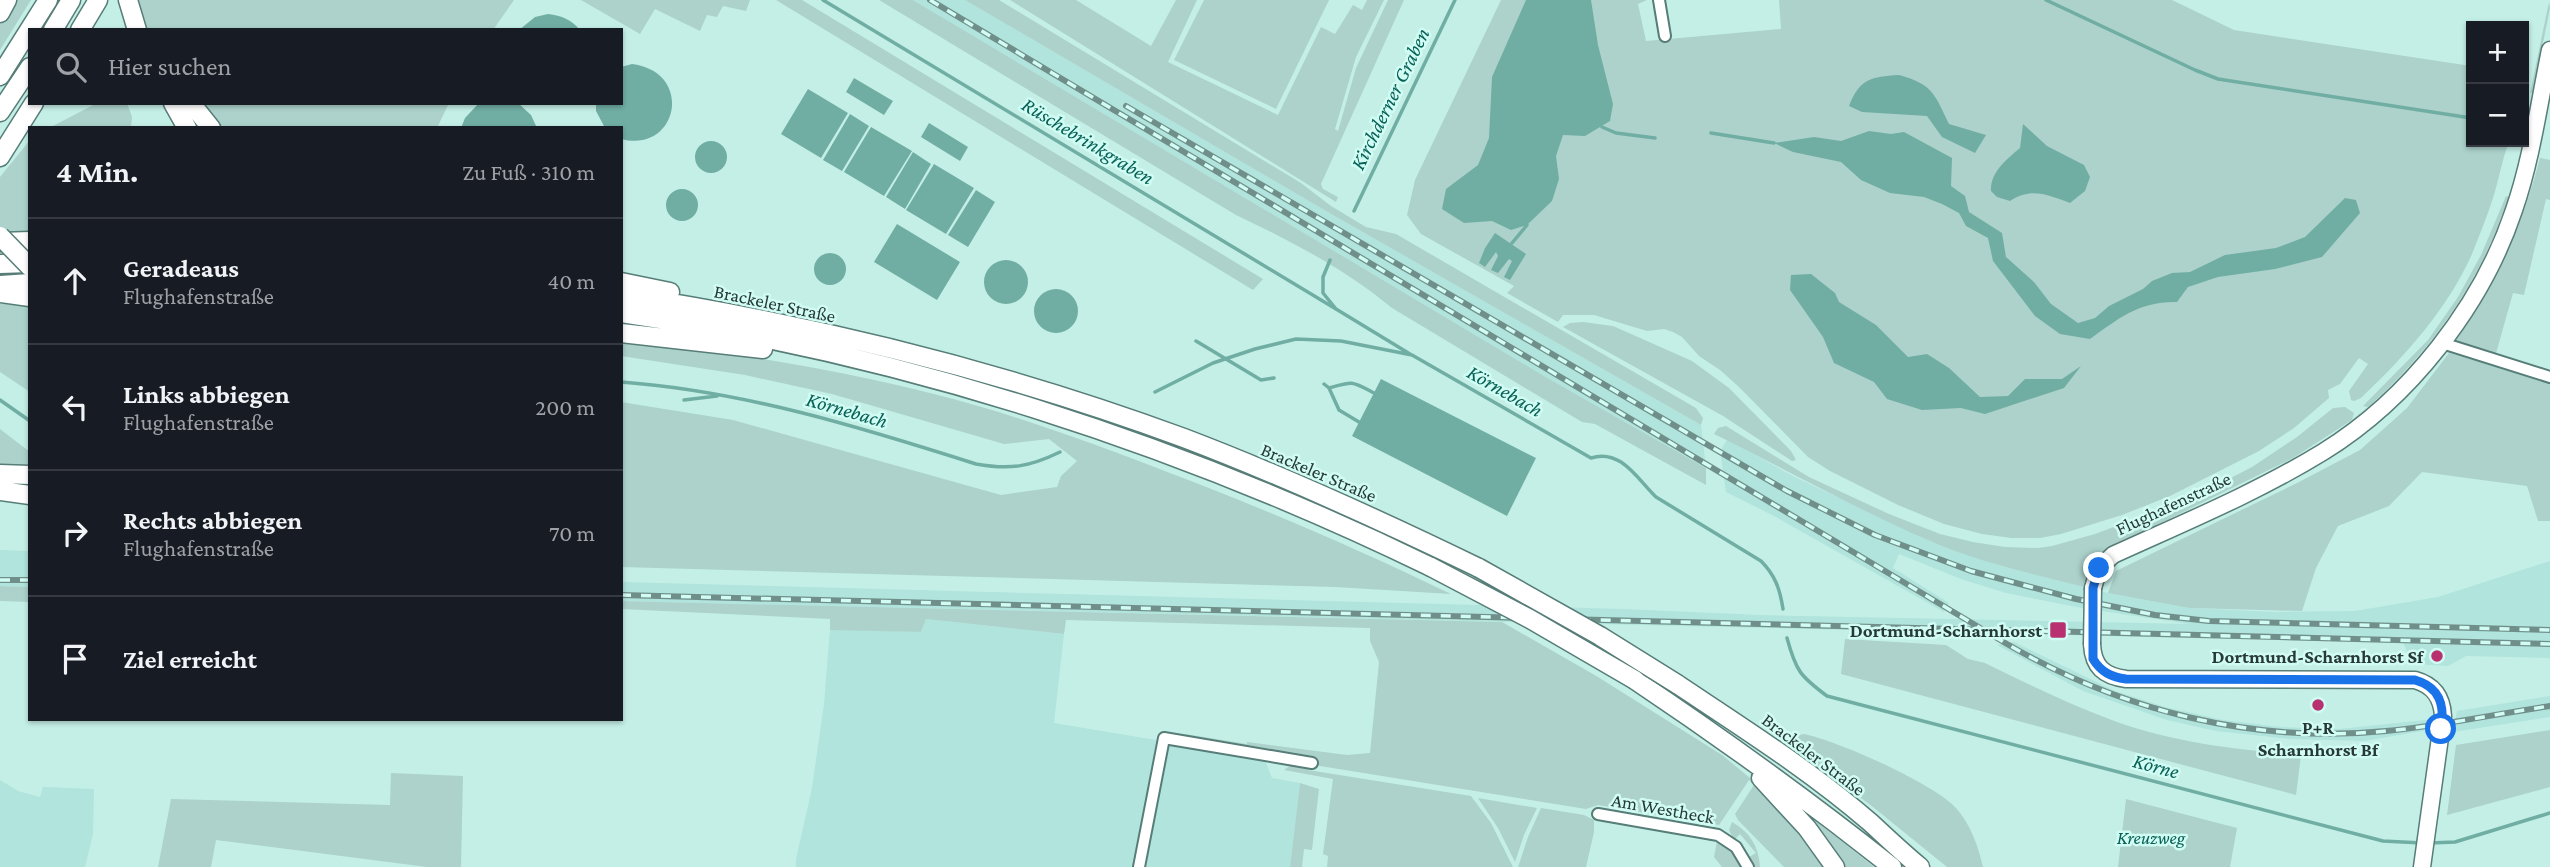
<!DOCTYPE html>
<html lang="de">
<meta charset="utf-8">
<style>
body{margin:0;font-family:"Crimson Pro",serif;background:#242831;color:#f1f3f6}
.controls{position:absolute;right:21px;top:21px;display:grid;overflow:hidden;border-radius:0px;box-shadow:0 2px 5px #0004}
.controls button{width:63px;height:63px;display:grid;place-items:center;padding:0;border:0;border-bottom:2px solid #363941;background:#171b24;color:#f1f3f6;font:35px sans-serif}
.stop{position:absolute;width:21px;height:21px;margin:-16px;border:5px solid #1a73e8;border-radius:50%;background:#fff}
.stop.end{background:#1a73e8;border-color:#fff;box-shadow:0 2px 7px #0008}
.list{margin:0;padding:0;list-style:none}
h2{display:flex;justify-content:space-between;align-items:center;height:91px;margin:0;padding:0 28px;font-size:30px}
h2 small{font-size:23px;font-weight:400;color:#9ea1a6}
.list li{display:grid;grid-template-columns:46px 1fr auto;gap:21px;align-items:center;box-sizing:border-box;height:126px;padding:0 28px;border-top:2px solid #363941}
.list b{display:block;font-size:26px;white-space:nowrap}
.list p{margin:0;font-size:23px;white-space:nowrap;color:#9ea1a6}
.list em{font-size:23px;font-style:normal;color:#9ea1a6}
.icon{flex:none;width:38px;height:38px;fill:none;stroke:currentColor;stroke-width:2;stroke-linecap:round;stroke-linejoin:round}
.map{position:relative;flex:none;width:2550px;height:867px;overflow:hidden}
.search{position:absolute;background:#171b24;box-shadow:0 2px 5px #0004;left:28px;top:28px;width:595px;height:77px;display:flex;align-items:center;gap:18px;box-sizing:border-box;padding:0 24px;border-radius:0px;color:#9ea1a6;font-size:26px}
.panel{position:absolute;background:#171b24;box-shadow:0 2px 5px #0004;left:28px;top:126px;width:595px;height:595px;border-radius:0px}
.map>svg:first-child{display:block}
.built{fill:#b0e4dc}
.green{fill:#acd2cb}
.water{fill:#70aea4}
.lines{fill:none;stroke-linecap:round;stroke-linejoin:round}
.stream{stroke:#70aea4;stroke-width:3.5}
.minor-casing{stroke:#567d77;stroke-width:14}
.secondary-casing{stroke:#567d77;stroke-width:19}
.trunk-casing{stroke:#567d77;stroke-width:21}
.minor{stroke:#fff;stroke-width:10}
.secondary{stroke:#fff;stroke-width:16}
.trunk{stroke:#fff;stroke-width:18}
.rail-casing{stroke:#718f8a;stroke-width:6}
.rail{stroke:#d1fcf4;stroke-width:3.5;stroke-dasharray:10;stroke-linecap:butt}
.secondary-bridge-casing{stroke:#567d77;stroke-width:19;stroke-linecap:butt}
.trunk-bridge-casing{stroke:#567d77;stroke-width:21;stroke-linecap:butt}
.secondary-bridge{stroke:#fff;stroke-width:16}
.trunk-bridge{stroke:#fff;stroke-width:18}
.route{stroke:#1a73e8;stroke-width:9}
.poi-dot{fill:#b8306f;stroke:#d1fcf4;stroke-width:2.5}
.labels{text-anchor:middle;stroke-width:5;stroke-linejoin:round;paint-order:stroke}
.street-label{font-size:19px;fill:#273936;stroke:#d1fcf4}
.poi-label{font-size:19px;font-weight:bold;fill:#273936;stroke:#d1fcf4;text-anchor:end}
.park-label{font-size:19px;font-style:italic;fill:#055f56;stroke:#d1fcf4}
.water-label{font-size:21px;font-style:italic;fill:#086157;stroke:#d1fcf4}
</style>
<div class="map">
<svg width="2550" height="867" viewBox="0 0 2550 867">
<rect width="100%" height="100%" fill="#c4efe7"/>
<path class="built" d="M913,0H965L1326,211L1701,425L1706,468L1544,376Z
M1727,440L1795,477L1932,542L2001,566L2108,593L2189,608L2275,612L2355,611L2438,597L2550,561V658L2466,656L2448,666L2414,664L2403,643L621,601V582L1624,609L1759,615L2189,624L2082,608L2006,593L1961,579L1899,554L1893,568L1949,603L1944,612L1774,516L1726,492L1721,457L1722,448Z
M0,550L30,551V587L0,586Z
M926,619L1064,634L1054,723L1264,758L1272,778L1300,783L1290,867H796V859L812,788L824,704L830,629L921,632Z
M2014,642L2115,691L2165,707L2223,720L2280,727L2339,729L2435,719L2434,729L2364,741L2290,739L2216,731L2167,720L2083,691L1997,645Z
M2550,696V717L2453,732L2457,711Z
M0,780L18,791L40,797L43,787L94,789L93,834L85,867H0Z"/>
<path class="green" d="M14,0H31L0,50V24Z
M134,0H514L493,30H145Z
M581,0H750L746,11L723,6L717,17L707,15L700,31L655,9L640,34Z
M776,0H802L1263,279L1253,290Z
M879,0H913L1544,376L1706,468V485L1595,424L1582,422L1392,308C1345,269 1291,241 1236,215Z
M965,0H999L1301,183L1331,206L1366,227L1396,234L1696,408L1703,418L1701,425L1326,211Z
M1010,0H1076L1151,46L1176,0H1197L1168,62L1278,115L1321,27L1335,34L1353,5L1362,10L1367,0H1384L1356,57L1335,129L1338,131L1356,68L1388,0H1404L1321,184L1323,189L1338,197L1336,202Z
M1204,0H1329L1276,109L1174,60Z
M1501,0H1647L1638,4L1646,41L1781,29L1779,0H2172L2234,30L2471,66V142H2509C2502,159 2499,180 2493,198C2487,217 2479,236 2472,254C2447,310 2405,356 2361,398L2354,401L2351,400L2349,391L2368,364L2359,358L2340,384L2328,390L2329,398L2294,428L2259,451L2170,496L2122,515L2061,534L2040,538H2011L1982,534L1944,524L1898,505L1830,471L1808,457L1739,387L1720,370L1699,356L1682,337L1673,332L1664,329L1647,331L1594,315H1563L1558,322L1507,293L1514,286L1421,234L1407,215L1415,180Z
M2549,2L2550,8L2533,93H2530Z
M97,103H127L132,117L131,128H49Z
M200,103H449L437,128H221Z
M30,140V232L0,234V177Z
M2540,158L2550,160V200L2546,199L2524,295L2513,293L2495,357L2459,345L2456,339C2496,285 2523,223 2540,158Z
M2506,196L2509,197C2482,278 2433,350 2368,407L2363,406L2428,340L2458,297L2481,255Z
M19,303L30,307V392L0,372V304Z
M1583,322L1613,326L1692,361L1729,388L1791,451L1796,460L1792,461L1723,416L1563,327L1570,323Z
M621,339C727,352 831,368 934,394C1014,414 1092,443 1170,473C1267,510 1358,549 1451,594L1335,587L621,567V402L733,420L1001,495L1057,487L1061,476L1077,461L1049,439L1004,444L832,394L745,375L621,356Z
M2449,353L2550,383V521H2538L2527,486L2422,472L2389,506L2338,526L2316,568L2302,611L2189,608L2108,593L2116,571L2297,483L2360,450L2407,408Z
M2345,407L2354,413L2352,420L2293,458L2104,551L2091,565L2084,587C2032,574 1979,562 1930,541C1856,509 1783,468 1714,434L1718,428L1726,426L1809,477L1889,514L1940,534L1973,542L2005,547L2038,548L2052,546L2095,534L2194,497L2252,467L2297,437L2333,408Z
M0,429L30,452V465H0Z
M0,586L30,587V602L0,601Z
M621,601L1502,622L1598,677L1722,755L1772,796L1829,867H1784L1738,820L1735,814L1754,785L1749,780L1719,825L1598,805L1586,809L1314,765L1315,758L1185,736V734L1247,744V742L1347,755L1370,753L1379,662L1370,641V628L1066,620L1064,634L926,619L921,632L830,630V619L621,609Z
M1845,639L1946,645L1968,659L1985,663C2028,684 2072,706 2117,722C2176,743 2240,750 2301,755L2296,795L1841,674Z
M2550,730V787L2447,815L2456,745Z
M1804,734C1838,741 1933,783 1956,808C1971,825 1978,846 1983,867H1947L1873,807L1787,742L1794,736Z
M1296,764L1309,766L1308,770L1471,796L1491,823L1513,867H1327L1328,856L1323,854L1333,779L1284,770L1291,765Z
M391,773L463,776L461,867H427L216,840L211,867H158L171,799L390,805Z
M1300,783L1319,789L1312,850L1304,849L1302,867H1290Z
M1478,798L1537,808L1524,835L1515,862L1498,828Z
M2126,799L2237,828L2230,867H2118Z
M1541,808L1584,815L1594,820V832L1586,867H1518L1528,837Z
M1800,808L1874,867H1841Z
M1732,822C1750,832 1759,847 1760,867H1753L1749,857L1756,853L1740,834L1734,840L1729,830Z
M1717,841L1732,850L1742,867H1722L1714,857Z"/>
<path class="water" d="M1526,0H1591L1598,45L1613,104L1610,121L1585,136L1563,135L1556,156L1559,179L1552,201L1527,225L1511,230L1492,221L1464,223L1442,209L1446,189L1478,165L1489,138L1492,77Z
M548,14C562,16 571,19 580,30H519L535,17Z
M632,64C695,72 678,154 621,139V128H605L596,111V103H621V67Z
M1899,75C1933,84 1935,95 1949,124L1986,135L1975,153L1942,137L1927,116L1862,112L1849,106C1860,78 1871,77 1899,75Z
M854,78L893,101L884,115L846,92Z
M808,89L848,113L821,158L781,134Z
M479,103H518L531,115L537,128H461L465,118Z
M850,114L869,126L842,171L823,160Z
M929,123L968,147L960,161L921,137Z
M2023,124L2047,146L2084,165L2090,177L2085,191L2070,203C2047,195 2032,187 2010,201L1997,197L1991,191C1990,172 2007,159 2020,148Z
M871,127L912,151L884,196L844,172Z
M1869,131L1891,134L1904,132L1952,158L1951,186L1965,196L1969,212L2002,233L2006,257L2034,282L2051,304L2078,323L2095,318L2109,306L2143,289L2152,281L2172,273L2190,272L2225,255L2276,248L2305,237L2345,198L2356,200L2360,213L2322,257L2275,269L2218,277L2188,287L2177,302C2140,301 2119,318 2090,339L2060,334L2035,316L1993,261L1988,238L1966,226L1959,213L1942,204L1924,197L1890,193L1861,180L1841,162L1793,152L1774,143L1814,137L1841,141Z
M695 157a16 16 0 1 1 32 0a16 16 0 1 1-32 0Z
M913,152L931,164L905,209L886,197Z
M934,164L974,188L946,234L906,210Z
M666 205a16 16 0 1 1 32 0a16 16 0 1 1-32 0Z
M976,190L995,202L968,247L948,235Z
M897,224L960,262L937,300L874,262Z
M1495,233L1526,254L1510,280L1504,277L1512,261L1509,259L1498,273L1491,270L1498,256L1496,252L1485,267L1479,263L1485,248Z
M814 269a16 16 0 1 1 32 0a16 16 0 1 1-32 0Z
M984 282a22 22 0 1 1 44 0a22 22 0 1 1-44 0Z
M1811,274L1835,293L1839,302L1876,325L1908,357L1927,354L1949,368L1980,397L2008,396L2025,379H2062L2081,366L2064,388L1985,414L1961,408L1922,410L1887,399L1874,382L1834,363L1823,337L1790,290L1791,275Z
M1034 311a22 22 0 1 1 44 0a22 22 0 1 1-44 0Z
M1381,379L1536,458L1507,516L1352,436Z"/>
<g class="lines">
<path class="stream" d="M823,0L1336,309
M2046,0L2195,70L2218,79L2471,118
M1602,127L1616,133L1655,138
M1711,133L1774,143
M1354,211L1455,0
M1512,243L1527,225
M1330,260L1323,277V293L1336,309L1410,354
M1196,341L1261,380L1274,378
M621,382C743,391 860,427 976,464C1010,470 1029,467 1060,452
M1324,384L1329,388L1339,410L1359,422
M1329,388C1354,381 1351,381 1374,393
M1155,392L1213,363L1255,349L1296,339L1341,341L1412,355L1591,458C1621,448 1638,480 1656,497L1761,561C1775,575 1780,589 1783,609
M0,400L30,421
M684,400L717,396
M1787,638C1796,671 1800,676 1827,696L2383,841L2422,843
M2430,843L2455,842L2550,813"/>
<g class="minor-casing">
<path id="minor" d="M1659,0L1665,36
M2442,343L2550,377
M1598,814L1718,835L1736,847L1748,867
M1139,867L1164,738L1312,763"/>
</g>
<g class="secondary-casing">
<path id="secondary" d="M2093,588L2099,568L2113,555C2183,523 2256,493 2323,452C2409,399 2482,306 2514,210C2532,158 2539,103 2550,50
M2092,644C2093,667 2104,676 2126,679L2415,680C2433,685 2442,697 2443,716L2422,867"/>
</g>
<g class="trunk-casing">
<path id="trunk" d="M128,0L137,30
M0,13L7,0
M53,30L71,0
M80,30L98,0
M0,76L48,0
M173,103L187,128
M191,103L211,128
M0,112L30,67
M0,157L34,103
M0,242L30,241
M0,264L30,263
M621,282L670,292
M0,285L30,283
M0,293L30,297
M621,295C812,324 1002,371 1184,438C1284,476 1382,521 1479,568
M621,313C902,354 1176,443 1431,567
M621,333L763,349
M0,474L30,475
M0,491L30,495
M1635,680C1723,739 1809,801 1892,867
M1677,684C1743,728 1811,771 1871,823C1887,838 1903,853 1920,867
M1761,778L1807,828L1835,867"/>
</g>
<use href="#minor" class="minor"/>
<use href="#secondary" class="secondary"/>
<use href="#trunk" class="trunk"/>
<g class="rail-casing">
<path id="rail" d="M930,0L2007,644C2122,711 2253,744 2386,731C2441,726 2495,714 2550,706
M1126,106L1787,491L1875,535L1971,571L2076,599L2155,615L2209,621L2550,630
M0,580H30
M621,595L2550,644"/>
</g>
<use href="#rail" class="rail"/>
<g class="secondary-bridge-casing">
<path id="secondary-bridge" d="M2092,644L2093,588"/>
</g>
<g class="trunk-bridge-casing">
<path id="trunk-bridge" d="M0,236L30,267
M1431,567L1530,619L1635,680
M1479,568L1600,636L1677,684"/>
</g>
<use href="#secondary-bridge" class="secondary-bridge"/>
<use href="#trunk-bridge" class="trunk-bridge"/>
</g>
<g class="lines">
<path class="route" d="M2099,568L2093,588V659C2101,672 2111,677 2126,679L2415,680C2440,687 2445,705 2441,729"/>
</g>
<g class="poi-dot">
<rect x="2049" y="621" width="18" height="18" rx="3.5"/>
<circle cx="2437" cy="656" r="7"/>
<circle cx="2318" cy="705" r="7"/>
</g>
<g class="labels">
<g class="street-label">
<text transform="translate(775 303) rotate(12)" y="7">Brackeler Straße</text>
<text transform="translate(1319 472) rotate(23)" y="7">Brackeler Straße</text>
<text transform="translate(2173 503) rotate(-25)" y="7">Flughafenstraße</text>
<text transform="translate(1814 754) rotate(37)" y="7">Brackeler Straße</text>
<text transform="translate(1663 808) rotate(10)" y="7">Am Westheck</text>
</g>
<g class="poi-label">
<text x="2042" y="637">Dortmund-Scharnhorst</text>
<text x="2423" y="663">Dortmund-Scharnhorst Sf</text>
<text x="2318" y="734" text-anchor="middle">P+R<tspan x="2318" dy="22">Scharnhorst Bf</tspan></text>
</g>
<g class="park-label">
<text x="2151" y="844">Kreuzweg</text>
</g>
<g class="water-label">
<text transform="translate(1390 99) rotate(-64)" y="7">Kirchderner Graben</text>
<text transform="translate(1088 141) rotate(31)" y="7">Rüschebrinkgraben</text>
<text transform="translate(1505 391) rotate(30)" y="7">Körnebach</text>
<text transform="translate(847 410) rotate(16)" y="7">Körnebach</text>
<text transform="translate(2156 766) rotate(15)" y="7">Körne</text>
</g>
</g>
</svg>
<div class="controls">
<button>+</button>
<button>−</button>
</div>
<div class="stop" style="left:2441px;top:729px"></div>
<div class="stop end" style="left:2099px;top:568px"></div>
<div class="search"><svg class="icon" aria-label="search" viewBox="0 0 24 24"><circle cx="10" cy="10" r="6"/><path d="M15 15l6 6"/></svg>Hier suchen</div>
<section class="panel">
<h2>4 Min.<small>Zu Fuß · 310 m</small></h2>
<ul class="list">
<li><svg class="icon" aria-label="ahead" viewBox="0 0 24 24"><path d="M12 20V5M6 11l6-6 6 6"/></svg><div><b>Geradeaus</b><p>Flughafenstraße</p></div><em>40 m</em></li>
<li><svg class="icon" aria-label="left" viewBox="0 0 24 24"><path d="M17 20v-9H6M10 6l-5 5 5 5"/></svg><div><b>Links abbiegen</b><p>Flughafenstraße</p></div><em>200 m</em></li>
<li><svg class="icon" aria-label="right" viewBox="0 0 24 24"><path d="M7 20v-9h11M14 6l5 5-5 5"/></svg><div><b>Rechts abbiegen</b><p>Flughafenstraße</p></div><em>70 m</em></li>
<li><svg class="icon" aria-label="arrive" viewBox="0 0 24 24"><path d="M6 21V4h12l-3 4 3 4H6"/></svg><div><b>Ziel erreicht</b></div></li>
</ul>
</section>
</div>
